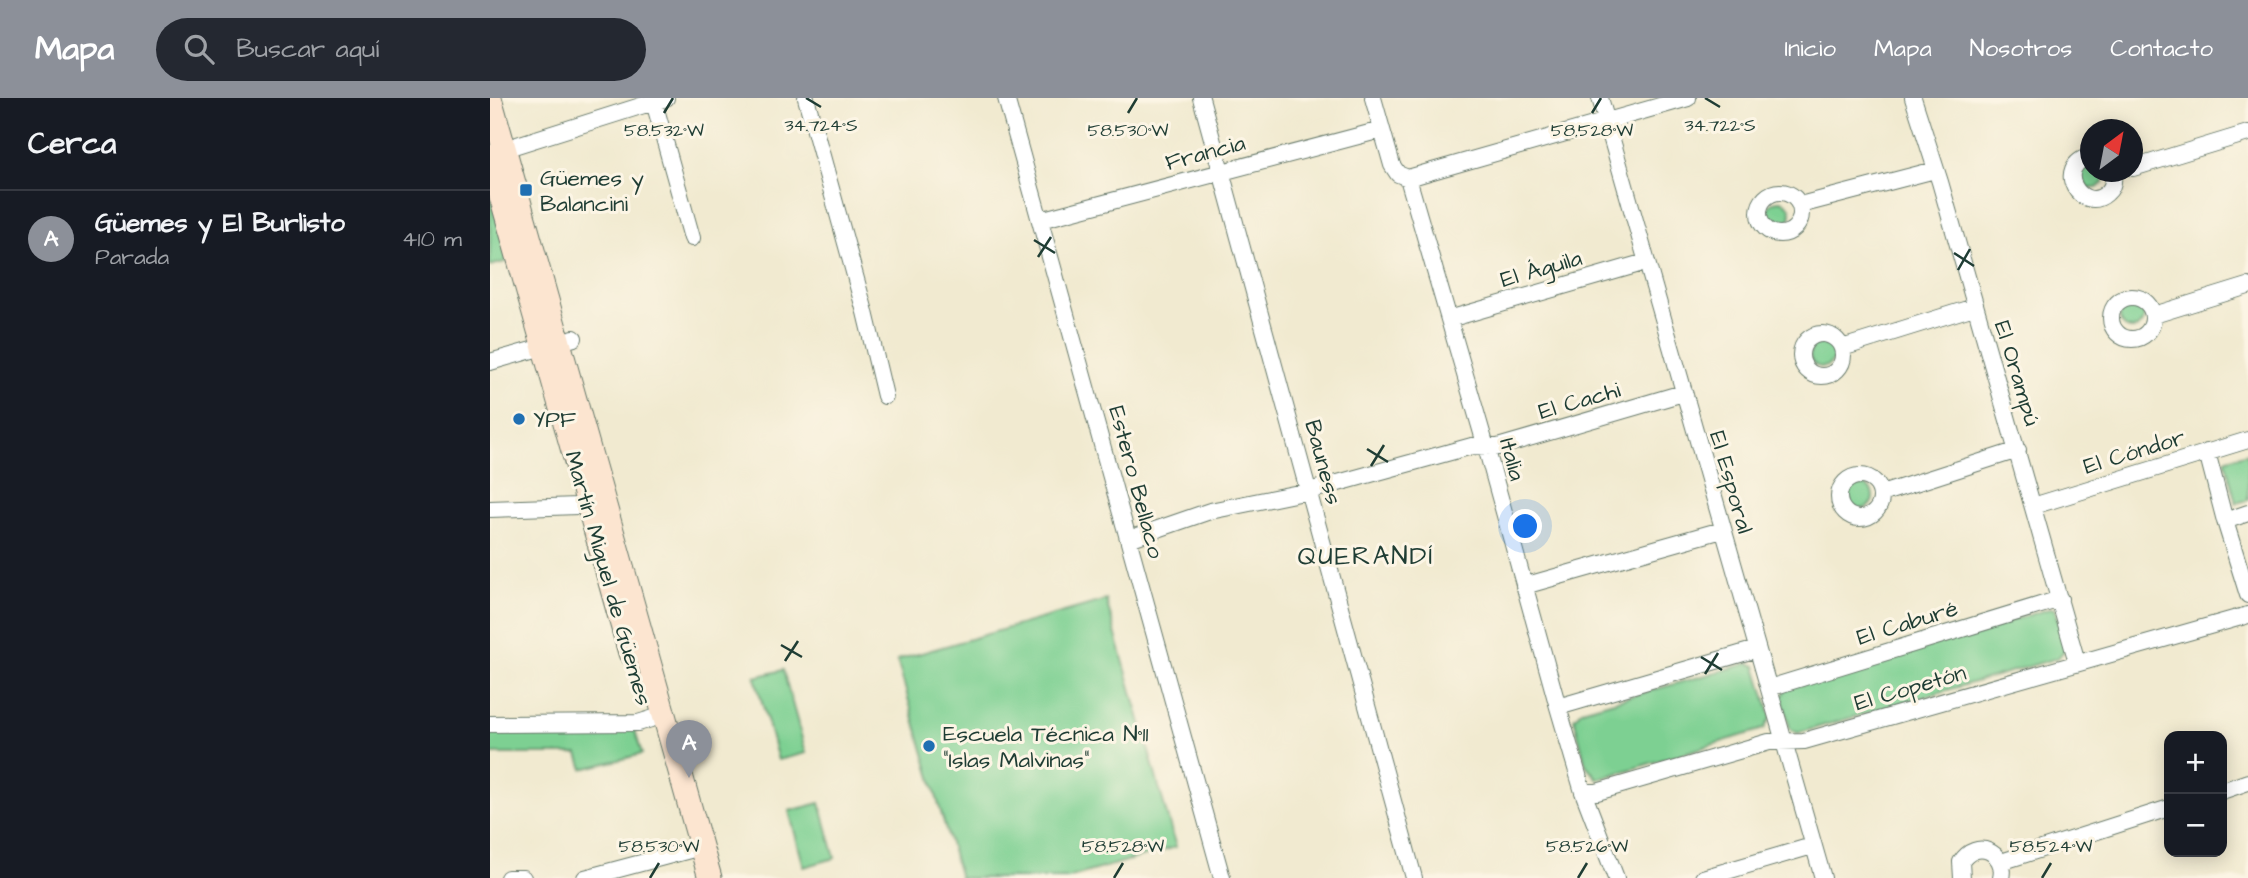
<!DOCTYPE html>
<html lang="es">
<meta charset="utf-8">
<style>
body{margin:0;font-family:"Architects Daughter",sans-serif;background:#242831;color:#f1f3f6}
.controls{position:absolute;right:21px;bottom:21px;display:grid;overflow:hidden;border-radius:14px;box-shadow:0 4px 18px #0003}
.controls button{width:63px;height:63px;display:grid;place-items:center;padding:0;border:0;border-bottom:2px solid #363941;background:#171b24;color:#f1f3f6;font:35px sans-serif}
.compass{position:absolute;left:1590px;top:21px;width:63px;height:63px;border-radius:50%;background:#171b24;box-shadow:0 4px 18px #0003;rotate:32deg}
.you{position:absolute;left:1036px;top:429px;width:24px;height:24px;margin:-18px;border:5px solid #fff;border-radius:50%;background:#1a73e8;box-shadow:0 0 0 10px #1a73e833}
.badge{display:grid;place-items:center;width:46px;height:46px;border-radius:50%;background:#8c9099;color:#fff;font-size:23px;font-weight:700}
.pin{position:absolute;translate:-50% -58px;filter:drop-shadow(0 2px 4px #0008)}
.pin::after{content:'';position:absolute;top:37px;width:24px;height:21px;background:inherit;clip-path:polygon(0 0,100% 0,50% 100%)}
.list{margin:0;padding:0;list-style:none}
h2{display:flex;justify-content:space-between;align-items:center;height:91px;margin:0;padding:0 28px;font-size:30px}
h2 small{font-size:23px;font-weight:400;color:#9ea1a6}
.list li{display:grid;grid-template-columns:46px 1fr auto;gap:21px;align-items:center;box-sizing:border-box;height:98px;padding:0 28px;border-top:2px solid #363941}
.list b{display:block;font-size:26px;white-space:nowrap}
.list p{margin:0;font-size:23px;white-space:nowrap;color:#9ea1a6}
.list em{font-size:23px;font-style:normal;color:#9ea1a6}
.icon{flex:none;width:38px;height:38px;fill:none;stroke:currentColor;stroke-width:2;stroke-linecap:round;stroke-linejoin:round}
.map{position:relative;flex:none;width:1758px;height:780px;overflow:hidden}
header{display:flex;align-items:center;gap:42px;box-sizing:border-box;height:98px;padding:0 35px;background:#8c9099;color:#fff}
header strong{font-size:33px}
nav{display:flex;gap:38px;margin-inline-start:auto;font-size:24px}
.search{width:490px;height:63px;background:#242831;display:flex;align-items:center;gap:18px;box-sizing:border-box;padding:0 24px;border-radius:38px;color:#9ea1a6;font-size:26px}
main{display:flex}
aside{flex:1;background:#171b24}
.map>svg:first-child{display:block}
.green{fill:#7dd092;stroke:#4e8663;stroke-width:2}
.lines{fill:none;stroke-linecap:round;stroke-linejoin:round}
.street-casing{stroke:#687a6b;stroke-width:18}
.secondary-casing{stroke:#687a6b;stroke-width:25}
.street{stroke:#fff;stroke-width:16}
.secondary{stroke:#fce5d0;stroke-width:23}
.ticks{fill:none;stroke:#1f3d34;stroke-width:2.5}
.poi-dot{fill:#1f6fb2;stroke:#fcf5e5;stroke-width:2.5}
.labels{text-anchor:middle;stroke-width:6;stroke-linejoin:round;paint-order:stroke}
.street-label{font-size:23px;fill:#1f3d34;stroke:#fcf5e5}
.poi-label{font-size:23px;fill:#1f3d34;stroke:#fcf5e5;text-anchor:start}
.quarter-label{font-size:26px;letter-spacing:2px;fill:#1f3d34;stroke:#fcf5e5}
.ticks-label{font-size:18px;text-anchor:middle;fill:#1f3d34;stroke:#fcf5e5;stroke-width:6;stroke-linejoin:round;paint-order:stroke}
</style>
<header>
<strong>Mapa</strong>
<div class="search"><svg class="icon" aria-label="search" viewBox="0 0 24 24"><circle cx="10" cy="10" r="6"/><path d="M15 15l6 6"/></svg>Buscar aquí</div>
<nav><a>Inicio</a><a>Mapa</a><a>Nosotros</a><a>Contacto</a></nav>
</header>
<main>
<aside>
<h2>Cerca<small></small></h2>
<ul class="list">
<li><span class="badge">A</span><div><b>Güemes y El Burlisto</b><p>Parada</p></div><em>410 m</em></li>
</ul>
</aside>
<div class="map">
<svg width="1758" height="780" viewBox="0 0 1758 780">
<rect width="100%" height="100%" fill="#fcf5e5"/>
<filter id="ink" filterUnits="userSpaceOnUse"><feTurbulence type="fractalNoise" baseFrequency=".0143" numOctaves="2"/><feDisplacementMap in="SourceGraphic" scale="14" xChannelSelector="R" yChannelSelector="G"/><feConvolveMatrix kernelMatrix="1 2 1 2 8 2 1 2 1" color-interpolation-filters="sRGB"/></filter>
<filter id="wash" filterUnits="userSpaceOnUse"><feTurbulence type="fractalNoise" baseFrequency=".00686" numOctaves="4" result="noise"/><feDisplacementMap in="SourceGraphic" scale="28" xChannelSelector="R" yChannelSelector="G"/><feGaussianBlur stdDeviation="1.57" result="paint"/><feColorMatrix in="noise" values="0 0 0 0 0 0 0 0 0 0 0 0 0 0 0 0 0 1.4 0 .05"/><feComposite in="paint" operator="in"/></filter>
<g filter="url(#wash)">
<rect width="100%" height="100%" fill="#f1ead0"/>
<path class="green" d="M1600,67L1601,74H1613V85L1607,90H1599L1591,83V75Z
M0,96L18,163L0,168Z
M1277 115a12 12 0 1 1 24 0a12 12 0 1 1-24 0Z
M1630 219a12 12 0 1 1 24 0a12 12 0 1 1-24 0Z
M1320 257a12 12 0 1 1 24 0a12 12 0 1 1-24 0Z
M1758,355V402L1746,405L1735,362Z
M1359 399a12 12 0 1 1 24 0a12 12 0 1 1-24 0Z
M616,502L686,749L577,780H470L407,562Z
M1562,510L1565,512L1576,550L1568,560L1308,635L1300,631L1292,599L1296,591Z
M1259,565L1266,568L1281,619L1274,631L1108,681L1096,667L1084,620L1092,612Z
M293,572L316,655L288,662L265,579Z
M0,630H144L152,656L93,671L88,656H0Z
M330,705L345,760L314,769L299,713Z"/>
</g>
<g filter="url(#ink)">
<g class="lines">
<g class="street-casing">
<path id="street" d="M316,0L375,214L395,298
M516,0L732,780
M711,0L924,780
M883,0L902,67L908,76L918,80
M1110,0L1333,780
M1423,0L1450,84L1587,564
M164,4L202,140
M5,54L176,0
M1601,58C1561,68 1592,118 1617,95C1624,89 1624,81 1623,74
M1643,70L1758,35
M918,80L996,349L1068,609L1093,694L1126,780
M918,80L1198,0
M1269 115a21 21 0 1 1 42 0a21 21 0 1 1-42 0Z
M1310,107L1445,72
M550,122L891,32
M1621 220a21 21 0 1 1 42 0a21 21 0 1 1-42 0Z
M1664,217L1758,188
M959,221L1156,164
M1311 257a21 21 0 1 1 42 0a21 21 0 1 1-42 0Z
M1352,250L1484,209
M0,264L84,240
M1717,354L1735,423L1758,497
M1349 399a21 21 0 1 1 42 0a21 21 0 1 1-42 0Z
M1391,396L1528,352
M1543,408L1758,342
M0,411L88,408L108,404
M1735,423L1758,415
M639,441L720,413L819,393L982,348L1008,349L1193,295
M1034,488L1232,432
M1279,590L1570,501
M1068,609L1267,551
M0,626L148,625L174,617
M1732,693L1758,684
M1093,694H1107L1279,644L1314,643L1758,517
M1511,764L1679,710
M18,780H33
M95,780L211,749
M1213,780L1322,748
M1472,780L1471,764C1486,740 1517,754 1511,780"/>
</g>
<g class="secondary-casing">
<path id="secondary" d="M0,0L220,780
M0,59L140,555"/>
</g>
<use href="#street" class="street"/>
<use href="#secondary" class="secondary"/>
</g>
</g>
<path class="ticks" d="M316,0L331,9M1215,0L1230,9M174,15L183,0M638,15L647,0M1102,15L1111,0M544,142L565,155M1464,155L1484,168M548,159L561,139M1468,172L1480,151M877,351L898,364M881,368L894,347M291,547L312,559M1211,559L1232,572M295,563L308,543M1215,576L1228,555M160,780L169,765M624,780L633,765M1088,780L1097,765M1552,780L1561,765"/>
<g class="poi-dot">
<rect x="29" y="85" width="14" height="14" rx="3.5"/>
<circle cx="29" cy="321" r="7"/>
<circle cx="439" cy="648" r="7"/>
</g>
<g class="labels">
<g class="street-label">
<text transform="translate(715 54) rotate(-15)" y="8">Francia</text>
<text transform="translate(1051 170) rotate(-16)" y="8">El Águila</text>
<text transform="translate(1528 275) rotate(73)" y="8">El Orampú</text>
<text transform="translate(1089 302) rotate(-16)" y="8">El Cachi</text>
<text transform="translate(1644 353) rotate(-17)" y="8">El Cóndor</text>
<text transform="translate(1023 361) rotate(75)" y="8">Italia</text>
<text transform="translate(834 364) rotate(75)" y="8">Bauness</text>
<text transform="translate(647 384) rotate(75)" y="8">Estero Bellaco</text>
<text transform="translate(1242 384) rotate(74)" y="8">El Esporal</text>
<text transform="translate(119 480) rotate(74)" y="8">Martín Miguel de Güemes</text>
<text transform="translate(1417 524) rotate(-17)" y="8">El Caburé</text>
<text transform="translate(1420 589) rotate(-16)" y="8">El Copetón</text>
</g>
<g class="poi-label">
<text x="50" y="87">Güemes y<tspan x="50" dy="26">Balancini</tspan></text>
<text x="43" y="329">YPF</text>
<text x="453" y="643">Escuela Técnica N°11<tspan x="453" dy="26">"Islas Malvinas"</tspan></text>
</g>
<g class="quarter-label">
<text x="876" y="466">QUERANDÍ</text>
</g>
</g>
<g class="ticks-label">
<text x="331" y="33">34.724°S</text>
<text x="1230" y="33">34.722°S</text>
<text x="174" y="38">58.532°W</text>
<text x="638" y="38">58.530°W</text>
<text x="1102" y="38">58.528°W</text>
<text x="169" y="754">58.530°W</text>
<text x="633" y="754">58.528°W</text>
<text x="1097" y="754">58.526°W</text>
<text x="1561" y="754">58.524°W</text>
</g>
</svg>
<div class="controls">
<button>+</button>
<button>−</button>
</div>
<svg class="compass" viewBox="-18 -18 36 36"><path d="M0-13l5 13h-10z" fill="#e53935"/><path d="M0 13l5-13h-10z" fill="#9ea1a6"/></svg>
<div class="you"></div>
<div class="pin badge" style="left:199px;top:680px">A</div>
</div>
</main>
